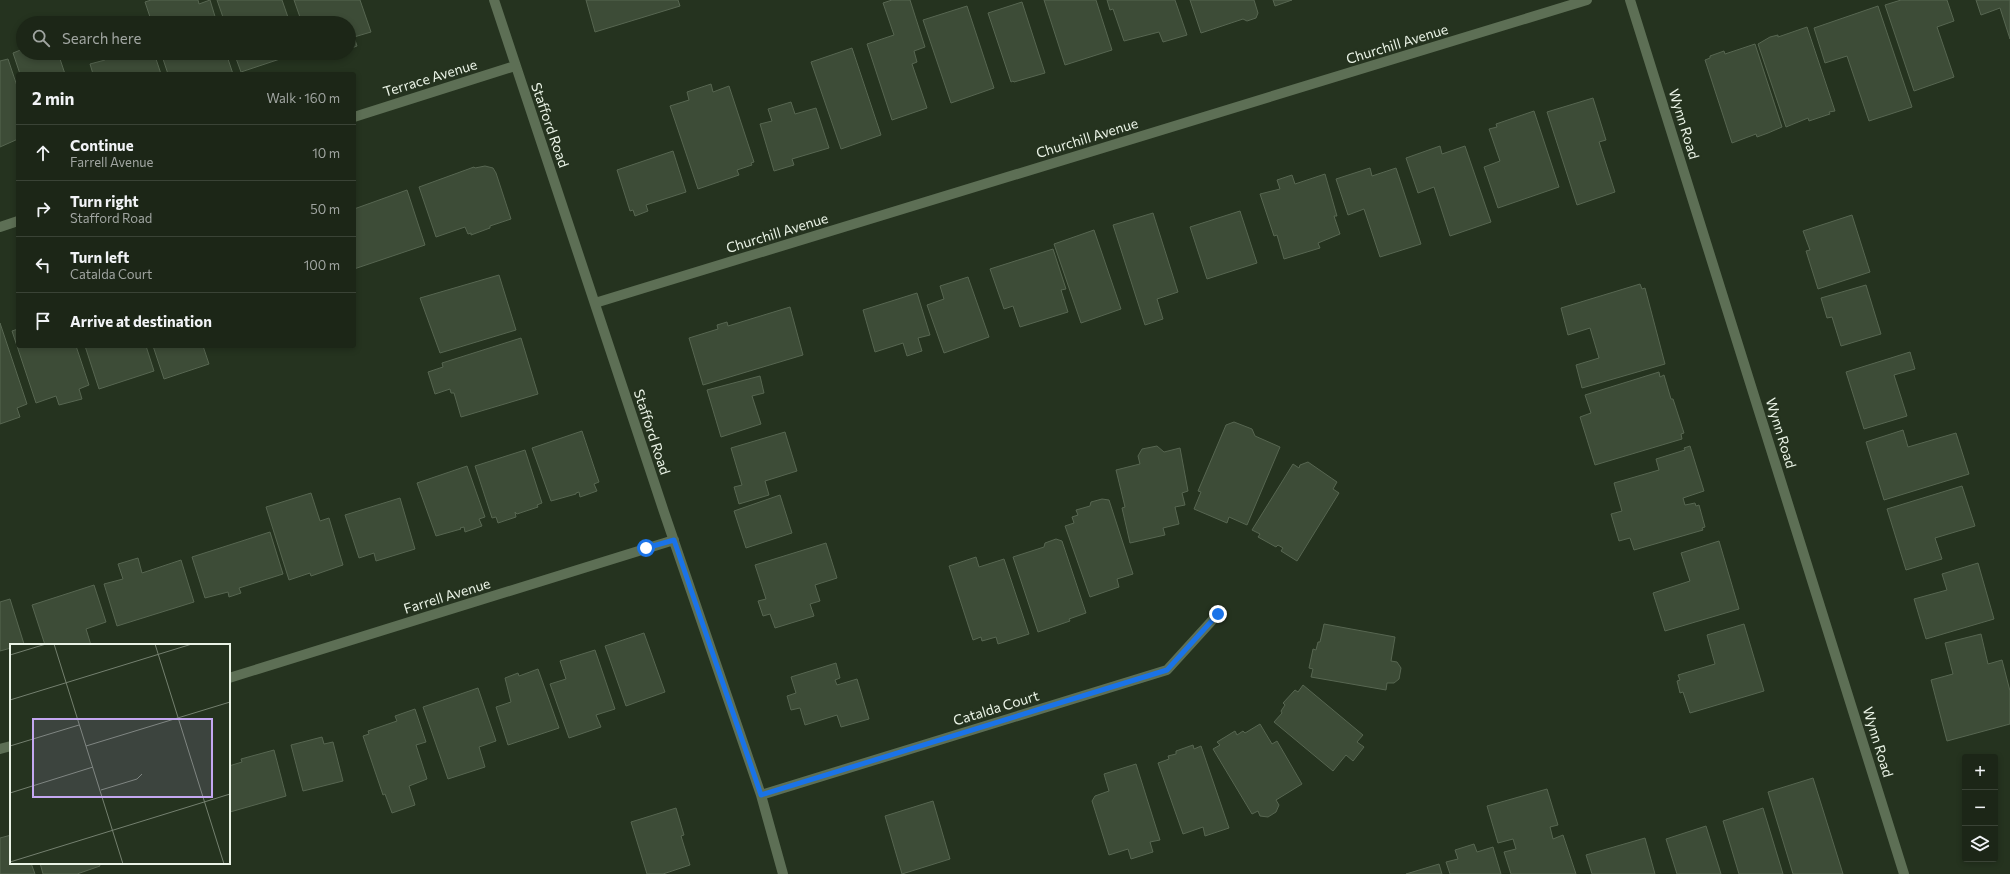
<!DOCTYPE html>
<meta charset="utf-8">
<style>
body{margin:0;font-family:Commissioner,sans-serif;background:#293224;color:#f1f3f6}
.controls{position:absolute;right:12px;bottom:12px;display:grid;overflow:hidden;border-radius:4px;box-shadow:0 2px 6px #0003}
.controls button{width:36px;height:36px;display:grid;place-items:center;padding:0;border:0;border-bottom:1px solid #3a4336;background:#1c2617;color:#f1f3f6;font:20px sans-serif}
.stop{position:absolute;width:12px;height:12px;margin:-9px;border:3px solid #1a73e8;border-radius:50%;background:#fff}
.stop.end{background:#1a73e8;border-color:#fff;box-shadow:0 1px 4px #0008}
.list{margin:0;padding:0;list-style:none}
h2{display:flex;justify-content:space-between;align-items:center;height:52px;margin:0;padding:0 16px;font-size:17px}
h2 small{font-size:13px;font-weight:400;color:#a0a5a1}
.list li{display:grid;grid-template-columns:26px 1fr auto;gap:12px;align-items:center;box-sizing:border-box;height:56px;padding:0 16px;border-top:1px solid #3a4336}
.list b{display:block;font-size:15px;white-space:nowrap}
.list p{margin:0;font-size:13px;white-space:nowrap;color:#a0a5a1}
.list em{font-size:13px;font-style:normal;color:#a0a5a1}
.icon{flex:none;width:22px;height:22px;fill:none;stroke:currentColor;stroke-width:2;stroke-linecap:round;stroke-linejoin:round}
.map{position:relative;flex:none;width:2010px;height:874px;overflow:hidden}
.search{position:absolute;background:#1c2617;box-shadow:0 2px 6px #0003;left:16px;top:16px;width:340px;height:44px;display:flex;align-items:center;gap:10px;box-sizing:border-box;padding:0 14px;border-radius:22px;color:#a0a5a1;font-size:15px}
.panel{position:absolute;background:#1c2617;box-shadow:0 2px 6px #0003;left:16px;top:72px;width:340px;height:276px;border-radius:4px}
.map>svg:first-child{display:block}
.building{fill:#3d4c37;stroke:#576651}
.lines{fill:none;stroke-linecap:round;stroke-linejoin:round}
.street{stroke:#5d6f55;stroke-width:10}
.route{stroke:#1a73e8;stroke-width:5}
.labels{text-anchor:middle;stroke-width:4;stroke-linejoin:round;paint-order:stroke}
.street-label{font-size:14px;fill:#eaf3e6;stroke:#25331f}
.inset-road{fill:none;stroke:#74806f;stroke-width:1}
.view{fill:#c4a7f1;fill-opacity:0.15;stroke:#c4a7f1;stroke-width:2}
.inset-edge{fill:none;stroke:#eaf3e6;stroke-width:2}
</style>
<div class="map">
<svg width="2010" height="874" viewBox="0 0 2010 874">
<rect width="100%" height="100%" fill="#25331f"/>
<path class="building" d="M151,0H198L199,4L210,0L217,23H152L145,2Z
M217,0H282L290,23H225Z
M294,0H360L371,32L354,37L357,46L349,49V23H302Z
M586,0H678L680,6L595,32Z
M892,0H910L925,47L914,51L917,62L912,64L927,108L892,120L867,44L894,35L883,3Z
M1044,0H1096L1112,50L1065,65Z
M1107,0H1175L1187,35L1163,42L1159,32L1124,41L1113,9L1110,10Z
M1190,0H1254L1258,13L1256,18L1247,21L1243,19L1201,33Z
M1273,0H1292L1275,6Z
M1901,0H1947L1954,21L1937,27L1954,77L1914,91L1885,5Z
M1976,0H2010V39L2000,8L1981,15Z
M1022,2L1045,73L1014,82L1013,81L1011,82L988,13Z
M967,6L994,88L951,103L923,20Z
M1878,6L1912,107L1869,121L1847,56L1825,63L1814,28Z
M1807,27L1835,111L1829,112L1830,114L1809,121L1808,118L1786,127L1758,44L1770,37L1778,35V37Z
M1755,44L1782,127L1768,133L1757,137L1756,134L1732,143L1705,60L1710,58V56L1724,51L1725,54Z
M852,48L881,135L841,149L811,62Z
M23,49V53H58L65,74H20L13,53Z
M110,53H119L120,56L128,53H154L161,74H93L90,64L105,60L103,55Z
M161,53H226L233,74H168Z
M234,53H298L241,72Z
M8,59L18,89V139L0,147V61Z
M711,84L713,92L729,86L754,162L751,163L752,165L737,170L739,175L698,189L670,106L689,100L687,92Z
M1593,98L1606,140L1599,142L1615,192L1577,205L1547,112Z
M791,102L795,114L816,108L829,148L792,159L794,165L774,171L760,124L772,121L768,109Z
M1534,111L1559,187L1498,208L1484,167L1500,161L1489,129L1497,127L1496,124Z
M1440,146L1442,154L1465,146L1491,222L1450,236L1434,187L1418,193L1406,158Z
M673,151L686,192L646,205L648,211L635,216L633,210L630,211L617,170Z
M485,166L493,168L496,173L511,219L490,226V228L471,235V233L468,234L465,227L436,237L419,187L474,167L475,168Z
M1370,168L1372,176L1396,168L1421,244L1380,257L1364,209L1348,215L1336,179Z
M1325,174L1337,216H1334L1340,234L1318,243L1320,248L1284,259L1277,235L1274,236L1260,194L1280,189L1277,180L1292,175L1295,184Z
M407,190L425,245L354,269V209Z
M1240,211L1257,263L1207,279L1190,227Z
M1153,213L1178,292L1157,299L1163,319L1145,325L1113,225Z
M1852,215L1870,272L1818,289L1806,251L1810,250L1803,231Z
M1094,230L1121,309L1081,323L1054,244Z
M1053,249L1066,289L1061,290L1068,312L1020,327L1013,306L1004,309L990,269Z
M499,275L516,330L440,353L420,298Z
M968,277L989,337L944,353L927,305L944,299L940,286Z
M1640,284L1642,289L1645,288L1665,364L1582,388L1576,365L1599,358L1590,328L1568,335L1561,308Z
M1866,285L1881,334L1841,346L1832,317L1827,318L1821,298Z
M917,293L930,335L918,338L922,351L907,356L903,343L875,352L863,310Z
M790,307L803,355L703,385L689,338L718,329L717,325L727,322L728,326Z
M0,323L27,404L17,408L20,417L0,424Z
M18,329V346H76L89,385L79,389L82,399L59,405L56,396L36,403L12,331Z
M521,338L538,394L461,417L454,393H451L450,389L435,394L428,372L443,367L442,363Z
M85,346H146L154,371L99,389Z
M153,346H203L209,364L164,379Z
M1910,352L1915,369L1894,375L1907,416L1864,429L1846,372Z
M1659,372L1660,377L1664,375L1671,399H1673L1684,433L1681,434L1682,439L1595,465L1580,417L1591,413L1585,395Z
M760,376L764,393L752,396L761,424L721,437L707,390Z
M1234,422L1252,429L1255,436L1280,447L1247,525L1229,517L1227,523L1194,509L1201,492L1198,491L1226,425Z
M1903,430L1908,447L1956,433L1969,474L1884,500L1866,442Z
M582,431L599,482L594,484L597,491L580,497L579,492L576,493V494L551,501L532,448Z
M785,432L797,471L765,481L769,495L739,504L734,487L742,485L731,448Z
M1157,446L1164,452L1180,448L1188,491L1182,493L1185,505L1175,507L1179,524L1163,528L1165,535L1130,543L1122,508L1125,507L1116,470L1140,464L1138,456L1142,449Z
M1690,446L1704,491L1683,498L1685,505L1695,503L1696,506L1699,505L1705,527L1702,528L1703,530L1634,550L1630,538L1619,541L1611,514L1622,511L1614,483L1659,470L1656,459L1685,450L1684,448Z
M525,450L542,503L537,505L538,507L517,514L515,512L516,517L498,523L496,517L492,518L475,466Z
M1308,462L1337,482L1333,489L1339,493L1297,561L1281,551L1283,548L1278,545L1276,547L1258,537L1260,534L1252,530L1293,464L1299,468L1300,465Z
M467,466L485,517L479,519L482,526L465,532L464,527L460,528L461,529L436,536L417,483Z
M1962,486L1975,526L1935,538L1942,559L1906,570L1887,509Z
M311,493L320,521L329,518L343,565L311,576L310,573L289,580L266,507Z
M780,495L792,533L746,548L734,511Z
M400,498L415,549L376,561L374,553L359,558L345,515Z
M1102,499L1109,500L1133,574L1117,579L1119,587L1090,597L1065,526L1074,523L1072,517L1078,515L1076,510L1090,506L1091,502Z
M270,532L283,574L239,588L241,593L229,597L228,592L205,598L192,557Z
M1056,539L1062,541L1086,613L1069,619L1070,621L1038,632L1013,557L1044,547L1045,543Z
M1719,541L1739,609L1665,631L1653,593L1690,581L1681,553Z
M826,543L837,578L815,585L820,601L810,604L814,616L775,628L770,614L763,616L758,601L766,599L755,565Z
M976,557L979,567L1004,559L1029,634L998,644L996,637L982,641L981,637L973,640L949,566Z
M138,558L142,573L181,560L194,602L117,626L104,584L123,579L118,564Z
M1978,563L1994,619L1926,639L1914,599L1947,590L1942,574Z
M94,585L106,622L86,629L91,645H45L32,605Z
M10,599L24,644L11,645V648L0,651V602Z
M1324,624L1395,637L1391,661L1397,662L1401,668L1399,679L1394,683H1387L1386,690L1311,677L1313,669L1309,668L1313,649L1316,650L1318,642H1320Z
M1744,624L1764,691L1690,713L1683,692L1680,693L1677,681L1680,680L1678,675L1715,664L1707,635Z
M644,633L665,692L626,706L605,646Z
M1981,634L1988,664L2002,660L2010,691V724L1947,741L1931,680L1953,674L1945,643Z
M595,650L615,709L596,715L601,727L569,738L550,684L566,679L560,661Z
M836,663L840,678L835,680L837,685L857,679L869,719L841,727L837,715L805,725L800,708L791,710L787,696L796,693L791,677Z
M538,669L559,728L508,745L496,707L511,702L505,678L518,673L519,676Z
M1303,685L1363,735L1357,742L1364,747L1353,761L1346,755L1333,771L1274,722L1282,713L1281,711L1285,705L1283,703L1295,690L1298,692Z
M478,688L496,741L479,747L485,767L448,779L423,707Z
M415,709L426,742L416,745L427,779L409,786L415,805L392,813L385,794L383,795L363,736L369,734L368,731L397,721L395,716Z
M1260,724L1272,744L1277,741L1302,784L1276,800L1279,805L1276,812L1268,817L1260,816L1258,811L1252,814L1213,749L1220,745L1217,742L1235,731L1237,735L1243,731L1245,733Z
M322,737L324,744L333,742L343,781L303,791L291,745Z
M1193,745L1194,749L1201,746L1229,828L1205,836L1203,827L1183,834L1158,763L1169,759L1168,756L1176,754V751Z
M274,750L286,796L230,812L229,766L242,762L241,759Z
M1136,764L1160,840L1150,842L1153,852L1131,859L1128,849L1109,855L1092,801L1095,796L1109,791L1104,774Z
M1813,778L1843,874H1793L1768,792Z
M1547,789L1558,825L1550,827L1553,839L1563,835L1576,874H1511L1504,852L1516,849L1513,839L1498,843L1487,806Z
M933,801L950,859L902,874L885,816Z
M676,808L684,835L681,836L690,865L663,874H647L631,822Z
M1763,808L1783,874H1739L1723,821Z
M1706,826L1721,874H1677L1666,839Z
M11,835V863H31L35,874H0V838Z
M1645,838L1655,874H1592L1586,855Z
M1474,844L1477,852L1493,847L1501,874H1450L1446,862L1458,859L1455,850Z
M40,863H99L100,866L77,874H43Z
M1439,864L1442,874H1406Z"/>
<g class="lines">
<path class="street" d="M494,0L664,512L761,795L783,874
M1630,0L1904,874
M354,117L515,66
M0,227L18,221
M595,303L1587,0
M229,678L674,540
M0,749L11,746
M761,795L1167,670L1218,614"/>
</g>
<g class="lines">
<path class="route" d="M646,548L674,540L761,795L1167,670L1218,614"/>
</g>
<g class="labels">
<g class="street-label">
<text transform="translate(1397 44) rotate(-17)" y="5">Churchill Avenue</text>
<text transform="translate(430 78) rotate(-17)" y="5">Terrace Avenue</text>
<text transform="translate(1684 124) rotate(73)" y="5">Wynn Road</text>
<text transform="translate(550 125) rotate(71)" y="5">Stafford Road</text>
<text transform="translate(1087 138) rotate(-17)" y="5">Churchill Avenue</text>
<text transform="translate(777 233) rotate(-17)" y="5">Churchill Avenue</text>
<text transform="translate(652 432) rotate(72)" y="5">Stafford Road</text>
<text transform="translate(1781 433) rotate(73)" y="5">Wynn Road</text>
<text transform="translate(447 596) rotate(-17)" y="5">Farrell Avenue</text>
<text transform="translate(996 708) rotate(-17)" y="5">Catalda Court</text>
<text transform="translate(1878 742) rotate(73)" y="5">Wynn Road</text>
</g>
</g>
<g transform="translate(10 644)">
<rect width="220" height="220" fill="#25331f"/>
<path class="inset-road" d="M44,0L113,220M145,0L214,220M0,11L36,0M0,56L182,0M0,102L69,81M76,102L220,58M91,146L127,135L132,130M0,149L83,123M0,218L220,150"/>
<path class="view" d="M23,75H202V153H23Z"/>
<rect width="220" height="220" class="inset-edge"/>
</g>
</svg>
<div class="controls">
<button>+</button>
<button>−</button>
<button><svg class="icon" aria-label="layers" viewBox="0 0 24 24"><path d="M12 4l9 5-9 5-9-5zM3 14l9 5 9-5"/></svg></button>
</div>
<div class="stop" style="left:646px;top:548px"></div>
<div class="stop end" style="left:1218px;top:614px"></div>
<div class="search"><svg class="icon" aria-label="search" viewBox="0 0 24 24"><circle cx="10" cy="10" r="6"/><path d="M15 15l6 6"/></svg>Search here</div>
<section class="panel">
<h2>2 min<small>Walk · 160 m</small></h2>
<ul class="list">
<li><svg class="icon" aria-label="ahead" viewBox="0 0 24 24"><path d="M12 20V5M6 11l6-6 6 6"/></svg><div><b>Continue</b><p>Farrell Avenue</p></div><em>10 m</em></li>
<li><svg class="icon" aria-label="right" viewBox="0 0 24 24"><path d="M7 20v-9h11M14 6l5 5-5 5"/></svg><div><b>Turn right</b><p>Stafford Road</p></div><em>50 m</em></li>
<li><svg class="icon" aria-label="left" viewBox="0 0 24 24"><path d="M17 20v-9H6M10 6l-5 5 5 5"/></svg><div><b>Turn left</b><p>Catalda Court</p></div><em>100 m</em></li>
<li><svg class="icon" aria-label="arrive" viewBox="0 0 24 24"><path d="M6 21V4h12l-3 4 3 4H6"/></svg><div><b>Arrive at destination</b></div></li>
</ul>
</section>
</div>
